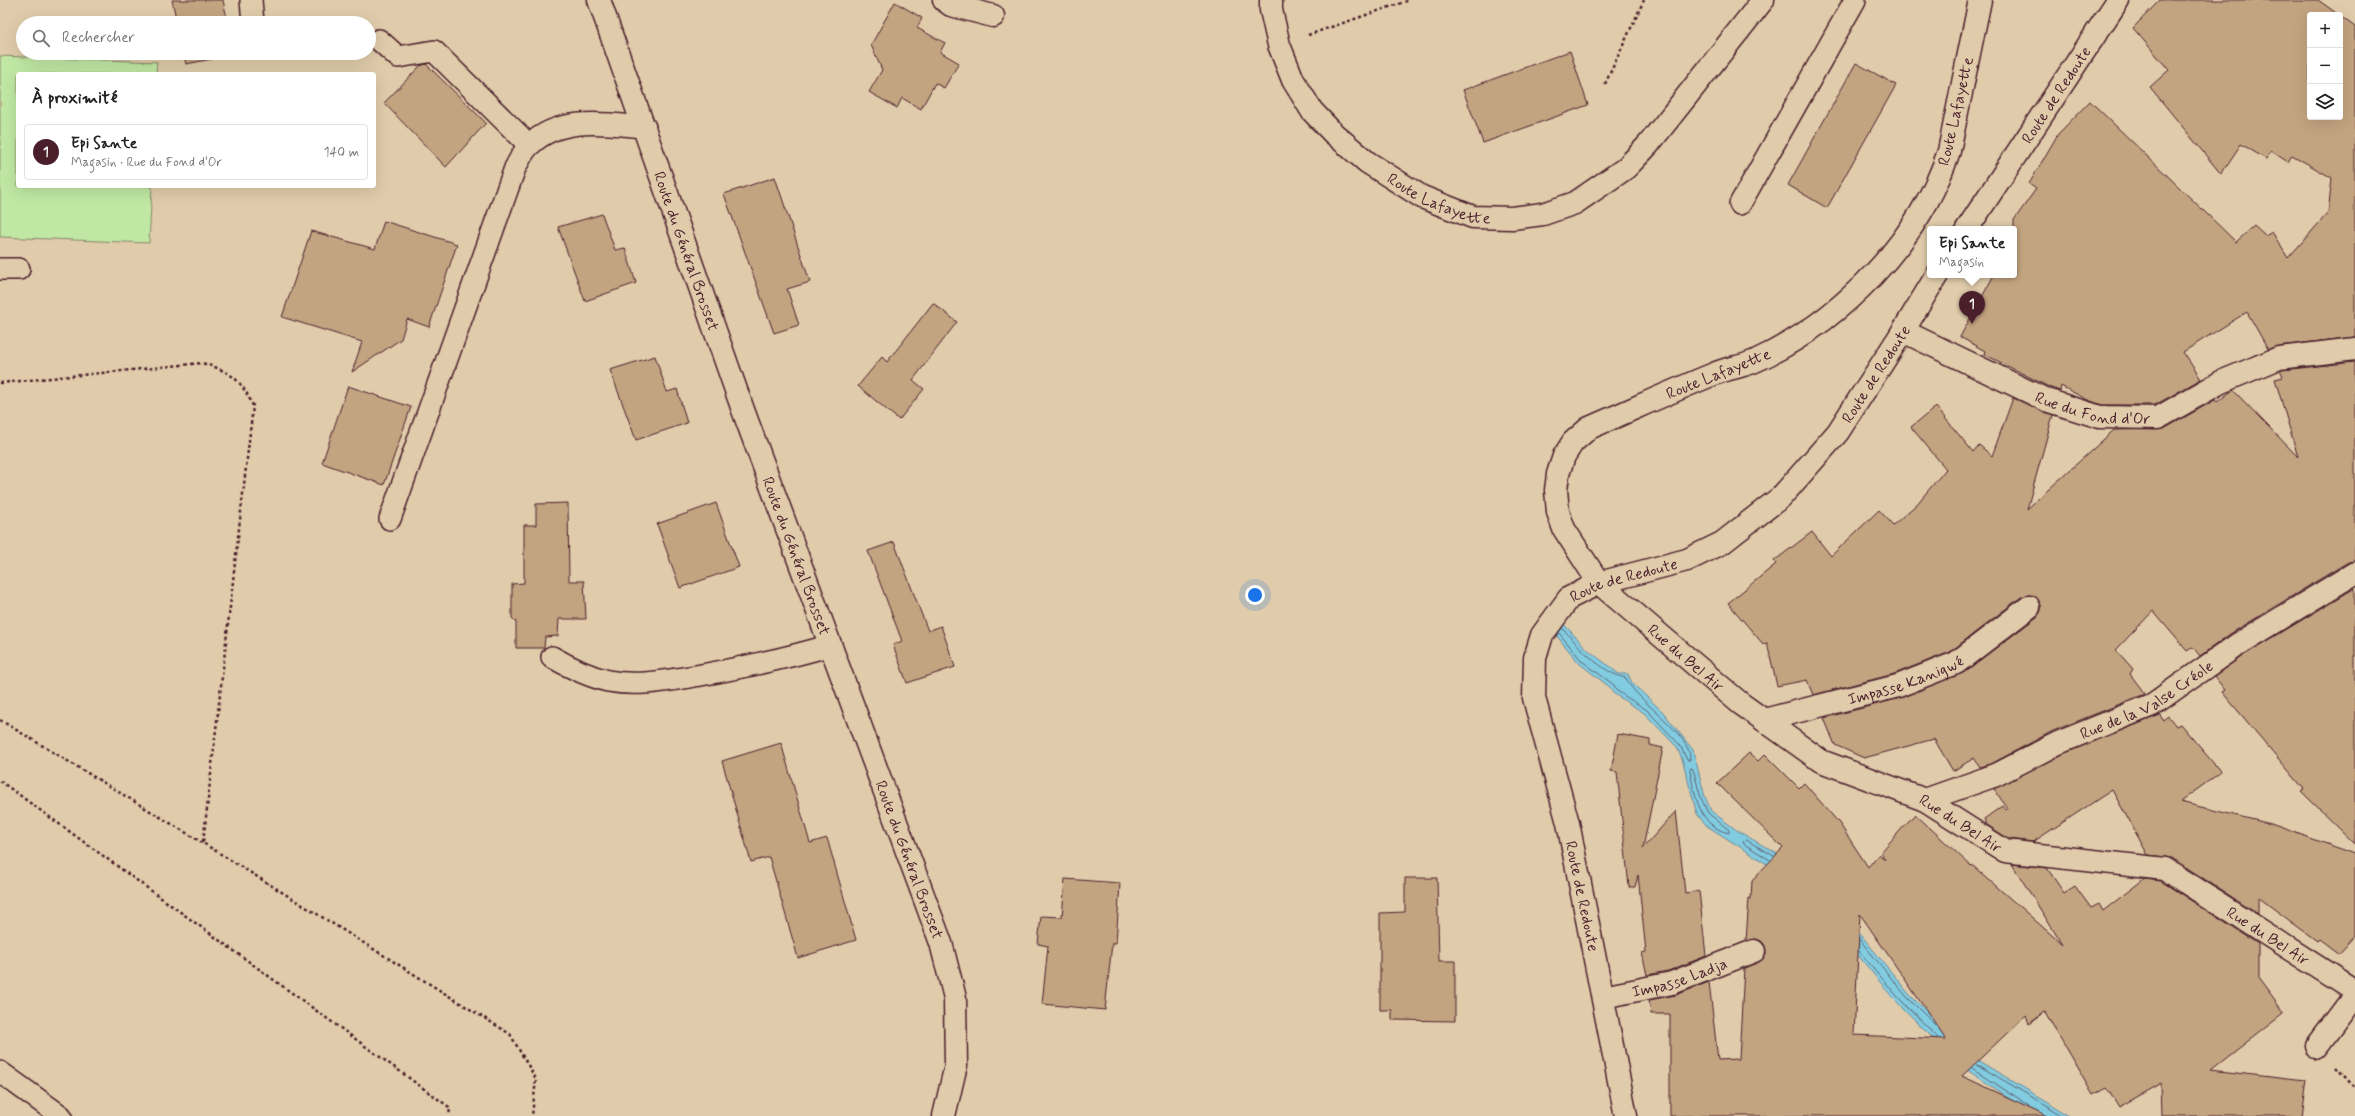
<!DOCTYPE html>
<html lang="fr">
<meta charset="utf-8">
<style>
body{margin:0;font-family:Mynerve,sans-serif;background:#f6f6f6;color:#222}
.controls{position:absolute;right:12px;top:12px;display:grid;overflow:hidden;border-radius:4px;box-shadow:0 4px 16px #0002}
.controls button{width:36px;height:36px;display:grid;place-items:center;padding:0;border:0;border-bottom:1px solid #e0e0e0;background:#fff;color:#222;font:20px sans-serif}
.you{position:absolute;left:1255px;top:595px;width:14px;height:14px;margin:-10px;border:3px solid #fff;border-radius:50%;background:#1a73e8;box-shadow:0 0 0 6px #1a73e833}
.badge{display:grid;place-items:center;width:26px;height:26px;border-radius:50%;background:#4a1f2b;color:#fff;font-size:13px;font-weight:700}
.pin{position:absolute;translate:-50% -33px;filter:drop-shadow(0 1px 2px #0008)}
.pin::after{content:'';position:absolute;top:21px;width:14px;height:12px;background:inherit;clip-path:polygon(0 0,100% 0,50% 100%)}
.popup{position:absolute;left:1927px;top:226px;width:90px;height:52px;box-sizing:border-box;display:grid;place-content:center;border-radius:4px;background:#fff;filter:drop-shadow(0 1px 3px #0005);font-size:13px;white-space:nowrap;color:#767676}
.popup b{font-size:15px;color:#222}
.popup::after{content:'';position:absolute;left:50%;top:100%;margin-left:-8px;border:8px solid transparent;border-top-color:#fff}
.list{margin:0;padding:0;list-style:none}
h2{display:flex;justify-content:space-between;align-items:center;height:52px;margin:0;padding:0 16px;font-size:17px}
h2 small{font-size:13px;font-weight:400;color:#767676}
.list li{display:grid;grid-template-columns:26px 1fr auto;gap:12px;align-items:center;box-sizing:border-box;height:56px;margin:0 8px 8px;padding:0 8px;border:1px solid #e0e0e0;border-radius:4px}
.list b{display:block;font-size:15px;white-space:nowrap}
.list p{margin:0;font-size:13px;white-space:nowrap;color:#767676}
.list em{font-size:13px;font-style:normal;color:#767676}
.icon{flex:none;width:22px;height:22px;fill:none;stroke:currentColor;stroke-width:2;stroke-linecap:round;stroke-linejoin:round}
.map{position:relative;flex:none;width:2355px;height:1116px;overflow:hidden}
.search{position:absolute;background:#fff;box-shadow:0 4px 16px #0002;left:16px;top:16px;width:360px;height:44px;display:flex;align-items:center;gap:10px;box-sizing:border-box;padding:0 14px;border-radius:22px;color:#767676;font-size:15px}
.panel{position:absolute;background:#fff;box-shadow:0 4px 16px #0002;left:16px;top:72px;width:360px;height:116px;border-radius:4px}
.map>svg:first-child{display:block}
.green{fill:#c0e8a4;stroke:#858468}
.water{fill:#81cce1;stroke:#6b8798}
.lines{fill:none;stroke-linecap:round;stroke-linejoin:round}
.shore{stroke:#606474;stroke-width:1}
.building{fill:#c3a481;stroke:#4a1f2b;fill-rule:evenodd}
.lane-casing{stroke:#4a1f2b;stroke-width:24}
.street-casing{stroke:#4a1f2b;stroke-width:25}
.secondary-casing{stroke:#4a1f2b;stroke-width:25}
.path{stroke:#4a1f2b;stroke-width:2.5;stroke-dasharray:3 3;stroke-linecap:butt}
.lane{stroke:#e0ccab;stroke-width:21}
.street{stroke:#e0ccab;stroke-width:22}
.secondary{stroke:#e0ccab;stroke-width:22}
.labels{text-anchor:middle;stroke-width:3.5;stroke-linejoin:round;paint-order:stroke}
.street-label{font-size:16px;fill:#4a1f2b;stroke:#e0ccab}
</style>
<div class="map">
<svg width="2355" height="1116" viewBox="0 0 2355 1116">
<rect width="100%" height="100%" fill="#e0ccab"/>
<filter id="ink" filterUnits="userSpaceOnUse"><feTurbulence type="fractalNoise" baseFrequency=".025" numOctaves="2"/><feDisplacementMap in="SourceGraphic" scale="8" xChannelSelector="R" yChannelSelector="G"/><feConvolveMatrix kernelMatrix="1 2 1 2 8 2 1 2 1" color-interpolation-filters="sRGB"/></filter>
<g filter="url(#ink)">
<path class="green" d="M0,56L157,62L156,74H18V186H152L149,243L0,237Z"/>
<path class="water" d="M1557,617L1588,650L1619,674H1628L1632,683L1663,712L1693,750L1705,797L1711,811L1738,831L1781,856L1861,935L1909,994L1972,1057L2071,1116H2037L1961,1066L1894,999L1852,948L1770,866L1707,826L1697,814L1683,762L1677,747L1644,713L1613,693L1611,688L1580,664L1550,628Z"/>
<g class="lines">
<path class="shore" d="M1559,633L1582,661L1614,685L1617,691L1647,710L1680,745L1687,760H1690C1692,733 1636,702 1626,678C1601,673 1579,646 1562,628
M1691,768L1693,769L1701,798L1708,813L1729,830V833C1699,827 1695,795 1690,771Z
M1770,860L1744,844L1743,841L1746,840L1774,856
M1860,940L1906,996L1937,1027
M1859,951L1897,996L1938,1038
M1976,1064L2064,1116
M1972,1068L2029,1106"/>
</g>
<path class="building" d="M172,0H223L227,19L237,17L238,23H177Z
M2160,0H2318L2339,15H2310V117H2340V16L2355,27V337L2278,346L2268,349L2247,312L2183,352L2201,379L2155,405H2102L2088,400L2061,386L2060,391L2051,388L1984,354L1985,351L1960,337L1994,275H2014V220L2036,189L2029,184L2058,134L2090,101L2236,242L2254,226L2265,236L2272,232L2288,258L2328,213L2332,178L2292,155L2288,162L2271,151L2266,159L2241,144L2221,174L2150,87L2169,70L2133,28Z
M895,2L922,18L917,28L945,43L940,52L959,63L944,88L935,83L921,109L902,98L897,108L869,92L882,70L871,45Z
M1570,51L1588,105L1483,143L1463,90Z
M183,53H243L186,64Z
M1856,63L1896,85L1827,208L1788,185Z
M426,64L486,123L446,167L384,103L420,66Z
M775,177L810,282L787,289L799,325L774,333L724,194Z
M602,214L615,250L625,248L636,283L585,301L558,227Z
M384,221L457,244L429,327L407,319L401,339L352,372L362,342L282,317L311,231L375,249Z
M933,303L957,322L913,380L924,389L899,420L858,386L882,357L887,362Z
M655,356L667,392L677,389L687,423L636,440L610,370Z
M2355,362V561L2348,562L2230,634L2200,656L2193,647L2187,651L2153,611L2116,650L2133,669L2130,674L2145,694L2053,731L1991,764L1980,767L1974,758L1953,771L1934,739L1864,758L1835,745L1824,718L1901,698L1963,673L2037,617L2041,611V605L2034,596L2028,595L2021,597L1950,652L1894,674L1813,695L1807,680L1777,686L1767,643L1763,644L1728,603L1776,564L1774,561L1812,532L1831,556L1879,510L1893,525L1917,504L1946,469L1911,427L1936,407L1973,452L1979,445L1992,456L2013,398L2053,415L2027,509L2114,430L2164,429L2215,400L2217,402L2233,390L2298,457L2275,379L2283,377L2280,371L2282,370Z
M348,386L411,407L384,485L322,463Z
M568,503L569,581H584L586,619H559L558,636L545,637L544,648H516V622L512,618V584L524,583V525H536V504Z
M716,503L739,567L680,588L657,524Z
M894,542L928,631L941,626L955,667L907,683L893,645L902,641L868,551Z
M2355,588V844L2301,791L2304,789L2222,692L2225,690L2214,676L2244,655Z
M2160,715L2163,720L2168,716L2176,726L2180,724L2221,772L2180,802L2271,824L2355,854V936L2339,954L2319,939L2317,941L2258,897V914L2172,858L2148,855L2112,790L2033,842L2009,839L1987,825L1984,819L2002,806L2005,810L2007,808L1994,789L2063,754Z
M1618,734L1650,740V745L1663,748L1643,848L1676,811L1685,893L1699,891L1706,956L1668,971L1647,975L1642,953L1646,952L1638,875L1635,887H1629L1617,772L1611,771Z
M781,743L810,843L827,838L856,940L798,958L769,857L751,862L722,761Z
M1749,753L1758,761L1765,754L1799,788L1804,783L1839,823L1868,867L1879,854L1885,860L1881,852L1915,814L1971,866L1972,865L2062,944L2012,864L2047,868L2064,893L2075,886L2091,908L2099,904L2103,911L2144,879L2161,881L2258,944V978L2284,1013L2211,1070L2305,1081L2300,1116H2162L2161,1083L2118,1107L2106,1087L2093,1094L2045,1012L2029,1024L2026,1015L1962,1076L2048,1116H1670V1014H1651L1649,1000L1676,995L1709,982L1718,1060L1739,1059L1744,968L1759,962L1766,953L1765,946L1761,941L1756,939L1746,941L1749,898L1751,899L1752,880L1783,848L1717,783ZM1860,914L1946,1039L1854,1035Z
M1405,878H1437L1439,961H1455V1021L1392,1020V1010H1380V913L1405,912Z
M1065,879L1120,883L1116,943H1112L1105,1010L1042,1004L1048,946L1038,944L1041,916L1062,917Z"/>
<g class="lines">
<g class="lane-casing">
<path id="lane" d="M251,0L253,23
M379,40L398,57L434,51L529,145
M1740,204L1855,0
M0,269H19
M390,519L515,168C519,161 523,151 530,145C560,115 607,124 645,127
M552,657C571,668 587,676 608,681C639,687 670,680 701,675C745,667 788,658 831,645
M0,1072L61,1116"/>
</g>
<g class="street-casing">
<g id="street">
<path id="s1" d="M599,0L743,410L941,943L955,998L956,1065L944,1116"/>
<path d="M944,0L951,5L993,16"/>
<path id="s2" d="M1271,0V10L1279,45L1293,80L1312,111L1333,133L1367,162L1422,197L1473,217L1512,218L1543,214L1575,203L1626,168L1648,145L1763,0"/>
<path id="s3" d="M1980,0L1949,151C1920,241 1840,322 1755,361C1742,367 1727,368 1714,374C1672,391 1631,410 1589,428L1573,442L1564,456L1558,474L1556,490L1558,512L1564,529L1599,583L1740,703L1821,761L1925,800L2005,851L2165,869L2355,991"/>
<path id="s4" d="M1903,331L2046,400L2100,417L2158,418L2221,382L2279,358L2355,349"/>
<path id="s5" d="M1764,720L1898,686L1956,663L2029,607"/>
<path id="s6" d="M1925,800L1996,775L2058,743L2152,705L2237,645L2355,573"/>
<path id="s7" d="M1603,997L1672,983L1754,951"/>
<path d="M2317,1046L2355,995"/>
</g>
</g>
<g class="secondary-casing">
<g id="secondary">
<path id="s8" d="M1967,229L2118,0"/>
<path id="s9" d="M1626,1116L1568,823L1534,698L1535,658L1542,635L1569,598L1599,583L1687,560L1722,543L1781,497L1838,432L1903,331L1937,275"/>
</g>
</g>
<path class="path" d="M1308,35L1410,0
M1605,84L1644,0
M0,383L202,363C230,371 241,379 253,406L203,843L510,1034L536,1079L532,1116
M0,720L203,843
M0,781L449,1107L450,1116
M2336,1067L2355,1088"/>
<use href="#lane" class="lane"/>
<use href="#street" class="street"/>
<use href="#secondary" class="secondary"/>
</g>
</g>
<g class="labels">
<g class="street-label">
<text dy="6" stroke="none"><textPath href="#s8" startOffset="161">Route de Redoute</textPath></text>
<text transform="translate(1955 111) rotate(-77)" y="6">Route Lafayette</text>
<text dy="6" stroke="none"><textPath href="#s2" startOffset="277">Route Lafayette</textPath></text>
<text dy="6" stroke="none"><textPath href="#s1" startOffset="266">Route du Général Brosset</textPath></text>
<text transform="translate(1718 373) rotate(-22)" y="6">Route Lafayette</text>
<text dy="6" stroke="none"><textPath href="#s9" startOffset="932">Route de Redoute</textPath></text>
<text dy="6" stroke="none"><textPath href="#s4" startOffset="207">Rue du Fond d'Or</textPath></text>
<text dy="6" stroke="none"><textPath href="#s1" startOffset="590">Route du Général Brosset</textPath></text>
<text dy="6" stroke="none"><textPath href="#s9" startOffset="596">Route de Redoute</textPath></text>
<text dy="6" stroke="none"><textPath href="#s3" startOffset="919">Rue du Bel Air</textPath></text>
<text dy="6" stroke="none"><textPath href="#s5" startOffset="147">Impasse Kanigwé</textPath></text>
<text dy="6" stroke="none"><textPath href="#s6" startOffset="244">Rue de la Valse Créole</textPath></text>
<text dy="6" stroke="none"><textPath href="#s3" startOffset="1243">Rue du Bel Air</textPath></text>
<text dy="6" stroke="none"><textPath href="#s1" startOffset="914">Route du Général Brosset</textPath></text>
<text transform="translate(1583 896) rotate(78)" y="6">Route de Redoute</text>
<text dy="6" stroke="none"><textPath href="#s3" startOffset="1579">Rue du Bel Air</textPath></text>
<text dy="6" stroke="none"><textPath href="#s7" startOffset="79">Impasse Ladja</textPath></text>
</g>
</g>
</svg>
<div class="controls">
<button>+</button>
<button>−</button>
<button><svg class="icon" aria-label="layers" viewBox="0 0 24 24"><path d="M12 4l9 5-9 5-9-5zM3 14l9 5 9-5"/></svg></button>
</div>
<div class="you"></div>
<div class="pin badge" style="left:1972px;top:324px">1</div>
<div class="popup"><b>Epi Sante</b>Magasin</div>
<div class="search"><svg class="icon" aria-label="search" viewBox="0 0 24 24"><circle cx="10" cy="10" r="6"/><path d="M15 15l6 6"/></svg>Rechercher</div>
<section class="panel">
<h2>À proximité<small></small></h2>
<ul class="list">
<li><span class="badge">1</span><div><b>Epi Sante</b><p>Magasin · Rue du Fond d'Or</p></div><em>140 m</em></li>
</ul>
</section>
</div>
